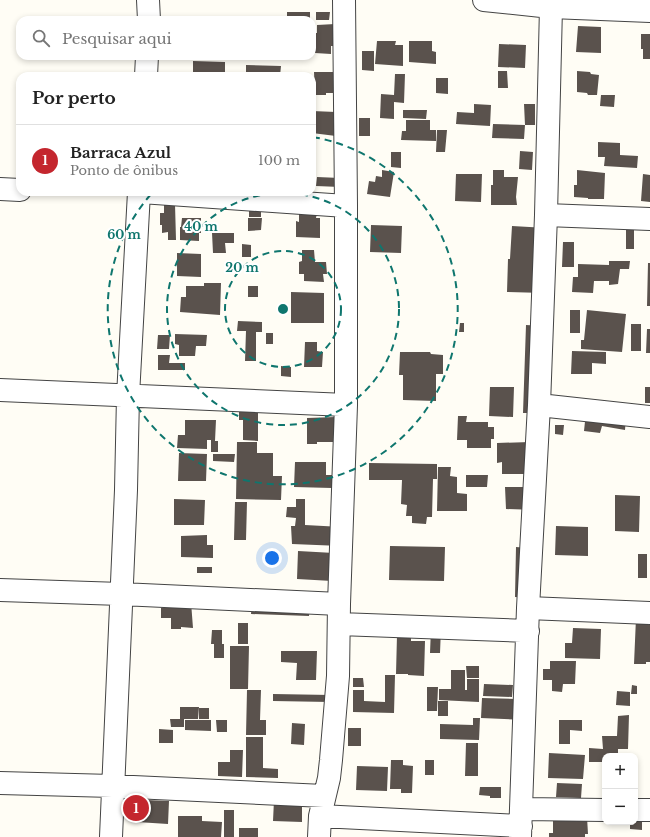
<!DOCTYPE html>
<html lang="pt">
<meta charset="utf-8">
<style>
body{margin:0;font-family:"Libre Baskerville",serif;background:#f2f2f2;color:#222}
.controls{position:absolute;right:12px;bottom:12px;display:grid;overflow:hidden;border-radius:8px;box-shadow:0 2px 6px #0003}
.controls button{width:36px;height:36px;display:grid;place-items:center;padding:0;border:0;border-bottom:1px solid #e0e0e0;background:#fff;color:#222;font:20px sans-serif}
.you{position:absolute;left:272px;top:558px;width:14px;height:14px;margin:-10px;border:3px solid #fff;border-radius:50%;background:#1a73e8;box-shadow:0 0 0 6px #1a73e833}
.badge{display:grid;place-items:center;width:26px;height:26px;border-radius:50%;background:#c4262e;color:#fff;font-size:13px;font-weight:700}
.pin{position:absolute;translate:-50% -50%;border:2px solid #fff;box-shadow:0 1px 4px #0006}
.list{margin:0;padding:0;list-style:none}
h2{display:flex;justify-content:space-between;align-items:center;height:52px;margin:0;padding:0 16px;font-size:17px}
h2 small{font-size:13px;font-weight:400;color:#767676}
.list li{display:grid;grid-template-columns:26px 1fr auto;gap:12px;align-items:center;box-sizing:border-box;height:72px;padding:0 16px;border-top:1px solid #e0e0e0}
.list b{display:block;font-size:15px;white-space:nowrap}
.list p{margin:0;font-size:13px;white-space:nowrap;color:#767676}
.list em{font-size:13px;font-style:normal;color:#767676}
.icon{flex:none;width:22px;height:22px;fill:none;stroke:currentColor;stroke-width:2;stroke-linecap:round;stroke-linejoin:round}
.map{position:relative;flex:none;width:650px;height:837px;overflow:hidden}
.search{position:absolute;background:#fff;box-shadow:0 2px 6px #0003;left:16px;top:16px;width:300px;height:44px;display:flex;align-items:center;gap:10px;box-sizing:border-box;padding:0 14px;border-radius:12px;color:#767676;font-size:15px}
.panel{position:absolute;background:#fff;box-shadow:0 2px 6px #0003;left:16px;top:72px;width:300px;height:124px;border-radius:12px}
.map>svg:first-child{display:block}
.building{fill:#5a524d}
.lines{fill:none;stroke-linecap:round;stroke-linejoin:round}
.minor-casing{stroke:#444;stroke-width:24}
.minor{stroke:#fff;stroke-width:22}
.ring{fill:none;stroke:#0f766e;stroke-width:2;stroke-dasharray:7 5}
.centre{fill:#0f766e;stroke:#fff;stroke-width:2}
.ring-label{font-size:12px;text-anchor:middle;font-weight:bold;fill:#0f766e;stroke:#fff;stroke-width:4;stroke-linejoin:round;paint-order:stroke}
</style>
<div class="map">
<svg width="650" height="837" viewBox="0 0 650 837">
<rect width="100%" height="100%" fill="#fffdf5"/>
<path class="building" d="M287,12H310V20H287Z
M316,12H330L329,20H316Z
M335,24L336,46H331V54L315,53V33H317V25Z
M578,26L601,27V53L576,52Z
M641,34H650V59H643V49H641Z
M377,41H396L395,45H403V66L375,64Z
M409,41H432V51L436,52V64L409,62Z
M499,44L526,45L525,68L498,67Z
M362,51H374V71L362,70Z
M193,61L225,62V76H196V74H193Z
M246,65L281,66L280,76H246Z
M498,71H507L508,88H498Z
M577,71L590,72L591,74L599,75L597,95H588L587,93L577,92Z
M314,72H336V93H326V95H315Z
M395,74H405L404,103L394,102V119L380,118L381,94L394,95Z
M436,78H448V94L436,93Z
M601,95H615L614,107L600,106Z
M474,104L491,105L490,126L456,124L457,112L474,113Z
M524,104H535V125H525L524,139L492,138L493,124L525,125Z
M403,110H427L426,119L403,118Z
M312,111L336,112V136L312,133Z
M359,118H370V136H359Z
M406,120H430V130H436V141L401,140L402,131H406Z
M437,130H447L445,152H436Z
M598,142L620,143V155L638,156L637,168L604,166L605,157H598Z
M520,151L533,152L532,170L519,169Z
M391,152H401V168L391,167Z
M382,170L394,172L390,197L367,194L369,181L375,182L376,176L382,177Z
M493,170H504V177H518L516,197L517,205H491V185H493Z
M577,170L605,173L604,199H588V198L574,197V185H577Z
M456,174H482L481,202L455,201Z
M643,174L650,175V202L641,201Z
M317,177L340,178V187L316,186Z
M164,201L175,204L176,240H168V232L162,233V225H160V213H164Z
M249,205H261V217H249Z
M299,213H317L316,218H320V238L296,237V221L299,222Z
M182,218H201V233H199V241L180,240V227H181Z
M248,218H262L261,230L248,231Z
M371,225L402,226L401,253L370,252Z
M512,226L547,228L544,293L507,292L508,259H510Z
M626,227H634V249H626Z
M212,233H234V243H225L226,253H213Z
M563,242H574V267H562Z
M242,244L251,245V257H242Z
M302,250H314L315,262H326L327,274H323L324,282L304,281V274H299V262L302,261Z
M177,253L201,254V277L177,276Z
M609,261H630L629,269H620L618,284L609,285V281H594L593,293L572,292L573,277H578V264L609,265Z
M648,263H650V306H647Z
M204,283H221L220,315L180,312L181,297H186V286H204Z
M248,286H258V297H248Z
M291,292L324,293V323H291Z
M570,310H580V333H570Z
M587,310L626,314L622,352L581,349V340H584Z
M238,321L262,322V332H256V361H245L246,331H237Z
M460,323H464V332H459Z
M631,324H641V351H631Z
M526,325L543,326L540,413H523Z
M647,329H650V353H646Z
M266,333H273V344H266Z
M175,334L207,335L206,346H196L195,356H179V345L175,344Z
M158,335H170L169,349H157Z
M305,342H317V351L323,352L322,367H304Z
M572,351L606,352V364L592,363V374H571Z
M400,352H430L431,354L443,355V374H436V401L403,400V375H399Z
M158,355H170L169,363H185V370H158Z
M281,366L291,367V377L281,376Z
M490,387H514L513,417L489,416Z
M645,387H650V403H645Z
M239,409H258V441L243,440V420H239Z
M586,412L626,417L625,430L602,426L600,433L584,431Z
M458,416H467L466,422H488V427H494V439H491V448H467V440H457Z
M335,417V442H317V444H307V418Z
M185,420H216L215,441H218V452H211V440H207V449L177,448L178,435H185Z
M555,425H564L563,435L555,434Z
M237,442H257V453H273V476H282L281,500L236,499Z
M530,442L537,474H502V462L497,463V443Z
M179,453L207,454L206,481H178Z
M213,454H235L234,462L213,461Z
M295,462H326V475H332V488L294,487Z
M369,463L437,464V479H433L432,517H427L426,524L412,523V516H406L407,505L401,504L402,480H369Z
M438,467H451L450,476L457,477V493L467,494V511H437Z
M466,475H488L487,487H466Z
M505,487H528L537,510L506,509Z
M615,495L640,496L639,532L615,531Z
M174,499L205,500L204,525H174Z
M296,499H305V525L342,527L341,546L292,544L291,526H295L296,518L286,517L287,507H296Z
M235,502H247L246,540H234Z
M556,526L588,527V556L555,555Z
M207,535V545H213V558L181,557V536Z
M390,546L445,547L444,581L389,580Z
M516,547L528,548L527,598L515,597Z
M298,551L334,553L332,581L297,579Z
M638,554H647V578H638Z
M197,567H212V573H197Z
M163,600L191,602L193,628L181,627V629H171V618H161V608H164Z
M252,602L310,603L309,616L251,614Z
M636,618L648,619V625H650V662H646V664H634Z
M238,623H248V644H238Z
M431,628H441L440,653H430Z
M573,628L601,629L600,659L565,658V643H572Z
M212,630H222V644H224V658H214V644H211Z
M397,635H411V641H425L424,676L408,675V674H396Z
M230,646H249L248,689H230Z
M281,651H317L316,680H296L297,663L281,662Z
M550,661H576L575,684H563L562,692L552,691V680H543V669H550Z
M466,666H479V678H467Z
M451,670H465V690H467V679H479V702L439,700V689H451Z
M385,675H395L394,713L353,712V690H364V701L385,702Z
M353,678H363L364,687H353Z
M484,684L513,685L512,697L483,696Z
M632,685L637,686V694H631Z
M427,687H438L437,711H427Z
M247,690H261L260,720H266V735H246Z
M617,691L630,692V706L616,705Z
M273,694L331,695L330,702L273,701Z
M482,698L516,699L525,720L481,718Z
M438,701H448V716H438Z
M180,707H199L198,719H184V727H171L170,719H180Z
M199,708H209V719H199Z
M629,715L628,749H618V756H605V762H589V748L603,749L602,736H617L618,716Z
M473,718H480L479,740L440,739V724L473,725Z
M185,720H211V731L185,730Z
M216,720H227V732H217Z
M559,720H582V731L570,730V744H559Z
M292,723L305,724L304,745L291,744Z
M348,728H361V746H348Z
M159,729L173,730V743H159Z
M246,737H263V768L278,769V778L246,777Z
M466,743H478V776H465Z
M230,750H243L242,777L218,776V762H230Z
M549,753L585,755L583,779L548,778Z
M391,760H403V765L413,766L412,793H401V789H390Z
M425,760H434V775H425Z
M357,766L388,767L387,791L356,790Z
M557,783L582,784L581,798L556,797Z
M480,787H501V798H490V796L479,795Z
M146,800L169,801L168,824L137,822V803L146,804Z
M274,800L302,801V822L273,821Z
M224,810H234V837H224Z
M178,816H202V821L222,822L221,837H178Z
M553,817H587L588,834H585V837H549V833H553Z
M635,820H642V830L630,829V822H635Z
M239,828H258V837H239Z"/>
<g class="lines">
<g class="minor-casing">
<path id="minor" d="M148,0L149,20
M484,0L551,7L650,11
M146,76L147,56
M0,189L20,190
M141,192L346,206
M546,215L650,219
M0,390L346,405
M539,405L650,417
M0,590L121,594L339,604
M528,608L650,613
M339,624L528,631
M0,783L112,786L324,796
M522,809L605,810
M635,810H650
M320,816L521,826
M111,837L126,490L128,396L139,192
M319,837L320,816L329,778L331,760L338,676L339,604L346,405V206L344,0
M520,837L528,608L539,405L546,215L551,7"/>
</g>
<use href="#minor" class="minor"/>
</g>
<g class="ring">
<circle cx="283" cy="309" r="58"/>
<circle cx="283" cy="309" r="116"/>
<path d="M313 137A175 175 0 1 1 152 193"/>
</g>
<circle cx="283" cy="309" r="6" class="centre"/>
<g class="ring-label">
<text x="201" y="231">40 m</text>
<text x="124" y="239">60 m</text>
<text x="242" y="272">20 m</text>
</g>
</svg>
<div class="controls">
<button>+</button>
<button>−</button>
</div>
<div class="you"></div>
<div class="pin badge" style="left:136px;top:808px">1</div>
<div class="search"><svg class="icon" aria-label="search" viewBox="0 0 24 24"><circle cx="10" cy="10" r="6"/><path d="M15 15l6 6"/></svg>Pesquisar aqui</div>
<section class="panel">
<h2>Por perto<small></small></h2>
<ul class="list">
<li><span class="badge">1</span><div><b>Barraca Azul</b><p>Ponto de ônibus</p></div><em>100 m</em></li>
</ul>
</section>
</div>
